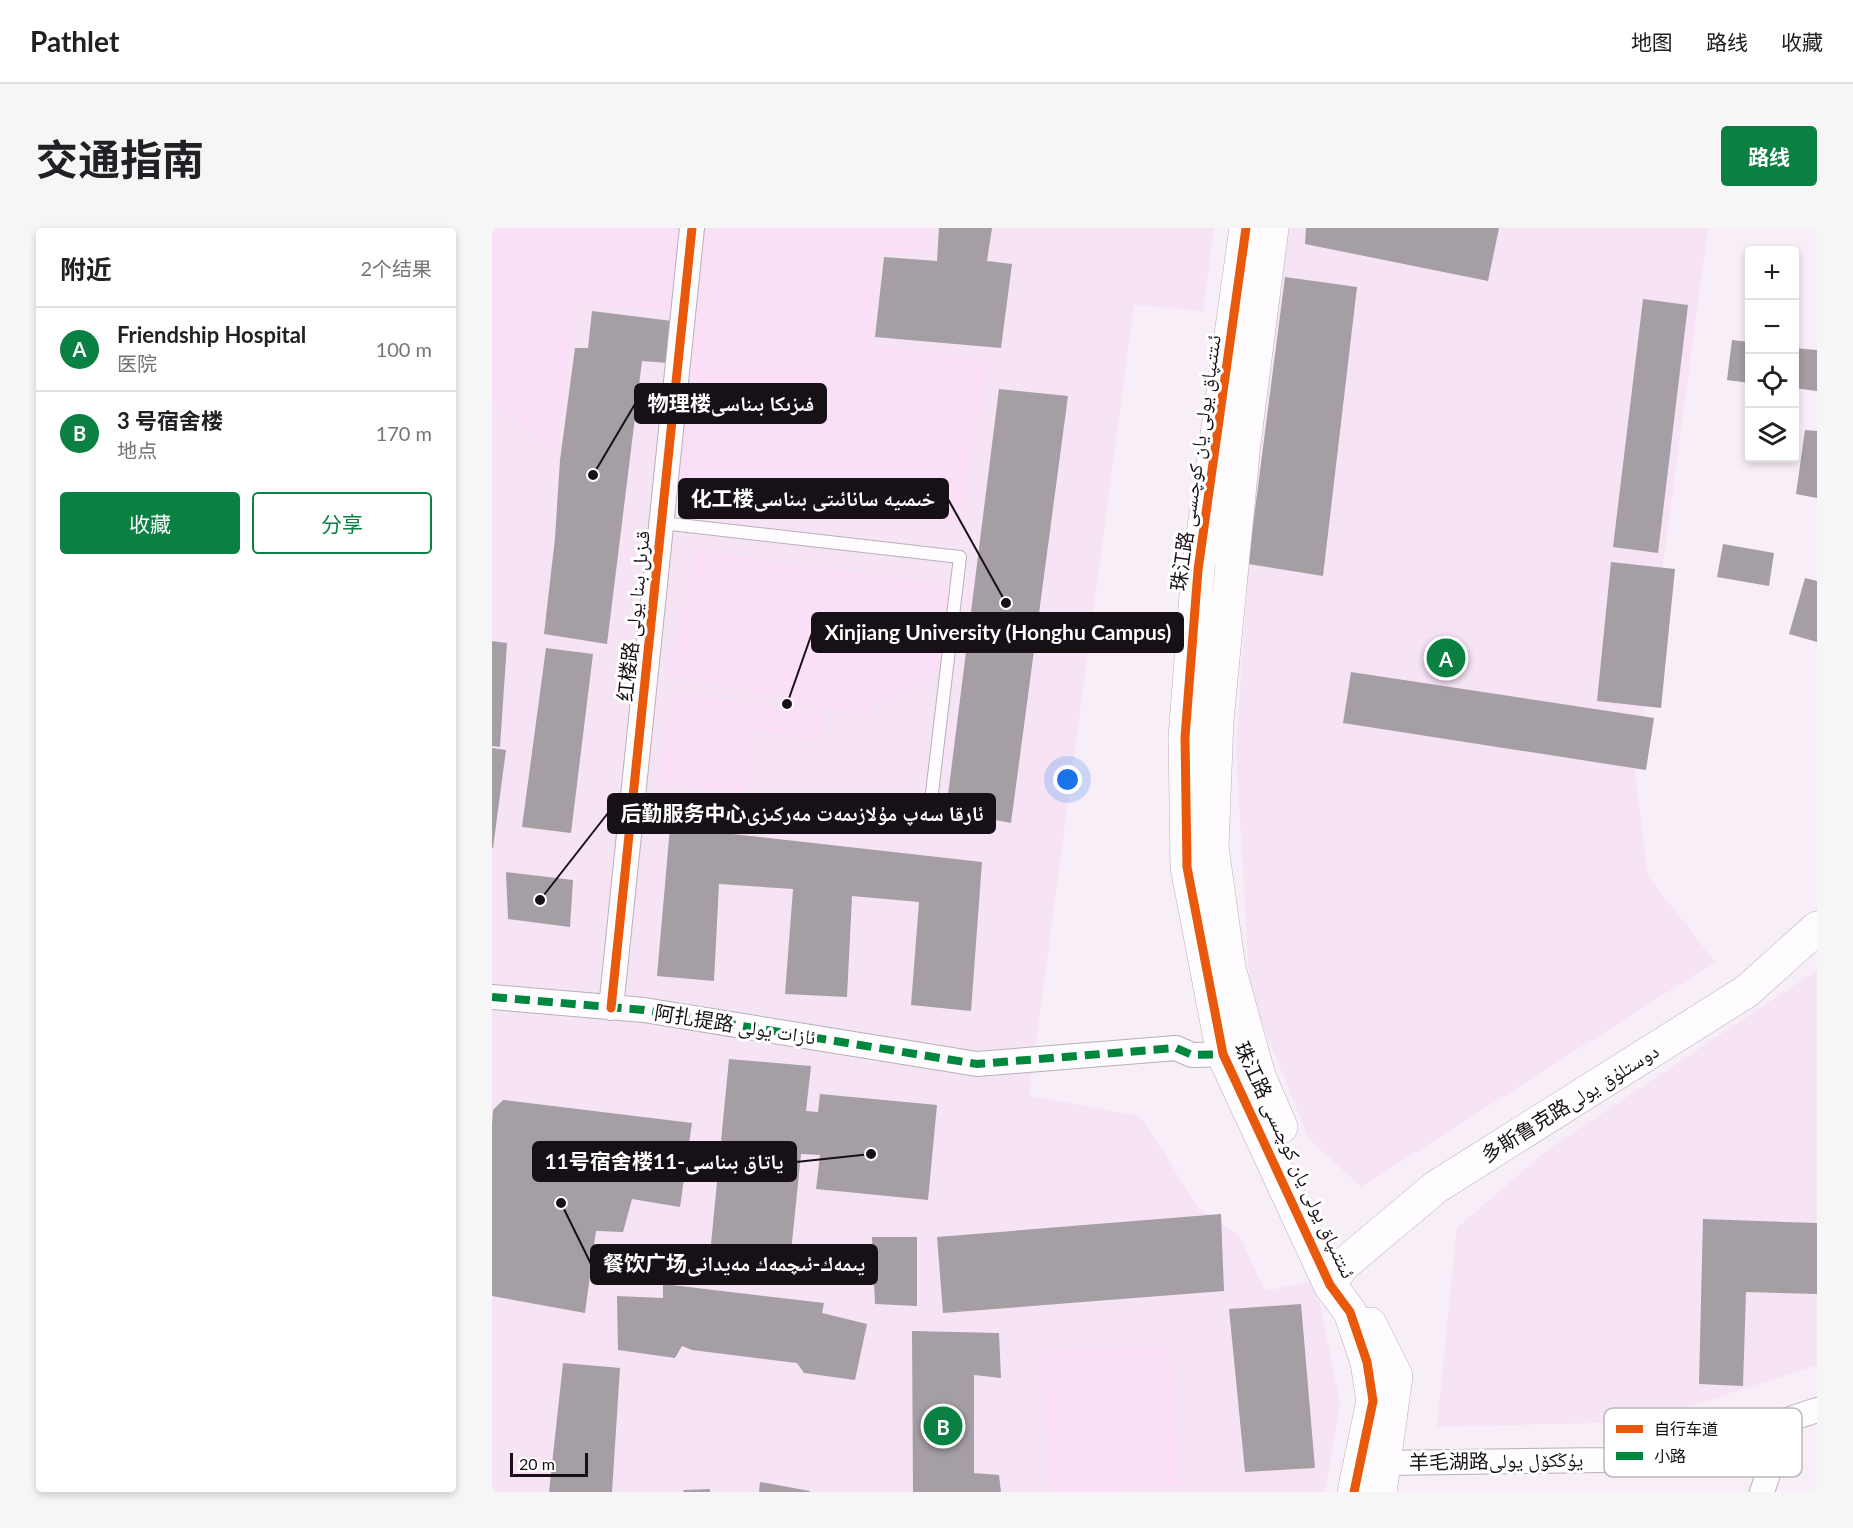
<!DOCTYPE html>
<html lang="zh">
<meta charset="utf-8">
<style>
body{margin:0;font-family:Lato,"Noto Naskh Arabic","Noto Sans SC",sans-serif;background:#f6f6f6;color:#202124}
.controls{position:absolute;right:18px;top:18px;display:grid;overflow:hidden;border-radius:6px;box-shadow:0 3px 9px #0003}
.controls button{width:54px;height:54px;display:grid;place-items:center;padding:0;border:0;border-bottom:2px solid #e0e0e0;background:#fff;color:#202124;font:30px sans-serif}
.scale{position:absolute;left:18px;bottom:15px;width:78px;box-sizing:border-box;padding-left:6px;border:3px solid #171117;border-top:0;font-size:16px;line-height:21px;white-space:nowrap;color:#171117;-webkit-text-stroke:4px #fff;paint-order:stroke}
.you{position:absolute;left:576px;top:552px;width:21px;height:21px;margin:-15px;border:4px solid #fff;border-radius:50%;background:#1a73e8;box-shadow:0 0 0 9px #1a73e833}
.badge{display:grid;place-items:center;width:39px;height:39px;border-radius:50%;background:#0b8043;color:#fff;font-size:20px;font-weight:700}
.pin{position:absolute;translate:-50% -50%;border:3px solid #fff;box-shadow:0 2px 6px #0006}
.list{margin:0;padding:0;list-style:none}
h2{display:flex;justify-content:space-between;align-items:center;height:78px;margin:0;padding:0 24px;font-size:26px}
h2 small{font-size:20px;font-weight:400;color:#757577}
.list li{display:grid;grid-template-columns:39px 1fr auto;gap:18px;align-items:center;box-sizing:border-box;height:84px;padding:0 24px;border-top:2px solid #e0e0e0}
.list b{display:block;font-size:22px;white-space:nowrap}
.list p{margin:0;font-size:20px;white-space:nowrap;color:#757577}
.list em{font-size:20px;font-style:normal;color:#757577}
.actions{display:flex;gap:12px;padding:18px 24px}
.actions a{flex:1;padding:14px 0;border:2px solid #0b8043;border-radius:6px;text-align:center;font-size:21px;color:#0b8043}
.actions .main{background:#0b8043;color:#fff}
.icon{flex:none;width:33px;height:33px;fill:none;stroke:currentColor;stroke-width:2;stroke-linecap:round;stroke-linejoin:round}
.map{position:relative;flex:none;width:1325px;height:1264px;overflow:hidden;border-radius:6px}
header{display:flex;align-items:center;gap:36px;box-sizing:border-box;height:84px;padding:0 30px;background:#fff;border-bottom:2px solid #e0e0e0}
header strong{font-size:28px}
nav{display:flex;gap:33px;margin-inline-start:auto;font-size:21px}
.intro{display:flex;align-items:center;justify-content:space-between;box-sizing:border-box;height:144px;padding:0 36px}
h1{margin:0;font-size:42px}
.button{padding:15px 27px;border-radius:6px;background:#0b8043;color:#fff;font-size:21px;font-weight:700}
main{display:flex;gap:36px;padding:0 36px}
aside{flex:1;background:#fff;border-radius:6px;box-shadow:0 3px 9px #0003}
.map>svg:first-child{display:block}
.built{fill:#f6e4f5}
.green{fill:#fadff7}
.building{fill:#a59ea5}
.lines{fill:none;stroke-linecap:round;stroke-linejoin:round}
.lane-casing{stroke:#b7b0b7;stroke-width:14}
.street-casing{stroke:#b7b0b7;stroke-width:26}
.secondary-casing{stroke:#b7b0b7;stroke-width:34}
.lane{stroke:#fefcfe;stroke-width:12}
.street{stroke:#fefcfe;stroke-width:24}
.secondary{stroke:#fefcfe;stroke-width:33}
.quiet{stroke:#00873e;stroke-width:8;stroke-dasharray:15 8;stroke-linecap:butt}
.cycleway-casing{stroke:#fff;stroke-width:13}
.cycleway{stroke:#e8590c;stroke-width:9}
.labels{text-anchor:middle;stroke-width:6;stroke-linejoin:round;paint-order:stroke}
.street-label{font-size:20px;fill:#171117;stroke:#fff}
.key{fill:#fff;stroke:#b9b8b9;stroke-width:1.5}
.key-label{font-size:16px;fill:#171117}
.leader{fill:none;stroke:#171117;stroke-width:2}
.callout-dot{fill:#171117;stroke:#fff;stroke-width:2}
.callout{fill:#171117;stroke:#171117;stroke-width:2}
.callout-label{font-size:21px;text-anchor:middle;font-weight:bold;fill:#fff}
</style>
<header>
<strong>Pathlet</strong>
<nav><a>地图</a><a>路线</a><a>收藏</a></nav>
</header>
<div class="intro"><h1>交通指南</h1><a class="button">路线</a></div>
<main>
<aside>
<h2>附近<small>2个结果</small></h2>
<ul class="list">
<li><span class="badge">A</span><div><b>Friendship Hospital</b><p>医院</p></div><em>100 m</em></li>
<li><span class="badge">B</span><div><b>3 号宿舍楼</b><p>地点</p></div><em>170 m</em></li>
</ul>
<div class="actions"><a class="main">收藏</a><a>分享</a></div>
</aside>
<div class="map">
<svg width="1325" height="1264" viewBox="0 0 1325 1264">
<rect width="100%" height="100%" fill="#f8eef8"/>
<path class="built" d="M0,0H722L711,83L642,77L537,868L648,888L707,980L747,1007L773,1063L820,1053L828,1075L848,1175L833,1264H0Z
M779,0H1216L1143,545L1156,648L1223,734L869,959L817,911L758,766L744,523Z
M1325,742V1137L1149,1194L945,1199L965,1000L1055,922Z"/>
<path class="green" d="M0,0H188L180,82L86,76L64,223L0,173Z
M211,0H439L435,23L388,26L380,116L497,131L467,296L181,261Z
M204,323L457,358L452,441L368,486L177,446Z
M181,465L330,486L327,512L263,502L255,565L166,555Z
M677,1118L689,1257L616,1264H560L547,1123Z"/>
<path class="building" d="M447,0H500L495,33L520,36L509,120L383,109L392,29L445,33Z
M814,0H1007L996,53L813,16Z
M793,49L865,59L831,348L756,336Z
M1151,71L1196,77L1166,325L1121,319Z
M100,83L180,93L176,135L150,133L115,416L52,406L63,310L68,232L83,120H96Z
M1240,112L1258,114V155L1235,152Z
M1302,120L1325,122V163L1302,160Z
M507,161L576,168L519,595L454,583Z
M1313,202L1325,203V270L1304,266Z
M1231,316L1282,325L1277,358L1225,349Z
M1119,334L1183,341L1169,480L1105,473Z
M1313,350L1325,353V414L1297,406Z
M0,413L15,415L8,519L0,518Z
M54,420L101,426L79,605L30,599Z
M859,444L1162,490L1154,542L851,495Z
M0,520L14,522L1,620H0Z
M178,599L490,634L479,783L419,777L427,674L360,668L355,769L293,766L301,661L227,656L222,753L165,748Z
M14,644L81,652L78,699L16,691Z
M237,831L319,838L314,883L326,884L328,866L445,877L436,972L324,961L328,927L309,926L299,1024L219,1016Z
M11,872L200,895L188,979L140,971L131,1004L104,1003L93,1085L0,1068V896L1,882Z
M729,986L732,1063L451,1085L445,1009Z
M1211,991L1325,995V1066L1254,1064L1251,1158L1207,1156Z
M380,1009H425V1078L383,1076Z
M171,1056L332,1075L330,1085L375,1096L363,1152L312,1145L305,1135L200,1122L190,1118L183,1130L126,1122L125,1068L171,1070Z
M809,1076L823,1240L753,1244L737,1081Z
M420,1103L507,1105L509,1150L482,1147V1245L507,1247L509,1264H421Z
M71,1135L128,1140L120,1264H57Z
M268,1254L318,1263V1264H267Z
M218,1261V1264H192L191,1262Z"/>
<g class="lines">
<g class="lane-casing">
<path id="lane" d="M170,295L468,329L437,590L307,574"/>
</g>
<g class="street-casing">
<path id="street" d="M0,769L152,782L485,836L684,820L700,827L737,826
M119,780L200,0
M892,1235L1113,1232L1244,1209L1325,1182
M1270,1264L1294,1192"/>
</g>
<g class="secondary-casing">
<path id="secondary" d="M754,0L706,342L693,509L695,639L731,826L838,1057L858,1084L875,1134L881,1173L862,1264
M780,0L752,215L725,492L720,619L737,740L767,848L789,899
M838,1057L850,1038L944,959L1255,763L1325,700
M878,1096L904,1148L888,1264"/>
</g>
<use href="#lane" class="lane"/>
<use href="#street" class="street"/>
<use href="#secondary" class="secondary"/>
<path class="quiet" d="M0,769L152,782L485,836L684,820L700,827L734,826"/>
<g class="cycleway-casing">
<path id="cycleway" d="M754,0L706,342L693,509L695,639L731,826L838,1057L858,1084L875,1134L881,1173L862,1264
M119,780L200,0"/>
</g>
<use href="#cycleway" class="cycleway"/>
</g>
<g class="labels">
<g class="street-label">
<text transform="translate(704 235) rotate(-82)" y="7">珠江路 ئىتتىپاق يولى يان كوچىسى</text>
<text transform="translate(142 388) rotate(-84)" y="7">红楼路 قىزىل بىنا يولى</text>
<text transform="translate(243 797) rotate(9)" y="7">阿扎提路 ئازات يولى</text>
<text transform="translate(1078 875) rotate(-32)" y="7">多斯鲁克路دوستلۇق يولى</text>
<text transform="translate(803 932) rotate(65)" y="7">珠江路 ئىتتىپاق يولى يان كوچىسى</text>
<text transform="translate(1004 1233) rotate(-1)" y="7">羊毛湖路يۇڭكۆل يولى</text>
</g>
</g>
<rect x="1112" y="1180" width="198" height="69" rx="9" class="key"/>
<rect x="1124" y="1197" width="27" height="8" fill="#e8590c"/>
<rect x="1124" y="1224" width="27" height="8" fill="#00873e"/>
<g class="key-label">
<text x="1162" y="1207">自行车道</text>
<text x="1162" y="1234">小路</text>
</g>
<path class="leader" d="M101 247L143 176M514 375L456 271M295 476L320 405M48 672L116 585M379 926L304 934M69 975L99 1036"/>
<g class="callout-dot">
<circle cx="101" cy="247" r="6"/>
<circle cx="514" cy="375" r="6"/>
<circle cx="295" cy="476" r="6"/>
<circle cx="48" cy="672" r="6"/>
<circle cx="379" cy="926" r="6"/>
<circle cx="69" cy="975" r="6"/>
</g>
<g class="callout">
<rect x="143" y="156" width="191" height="39" rx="6"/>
<rect x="187" y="251" width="269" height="39" rx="6"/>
<rect x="320" y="385" width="371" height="39" rx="6"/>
<rect x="116" y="566" width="387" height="39" rx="6"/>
<rect x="41" y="914" width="263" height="39" rx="6"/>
<rect x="99" y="1017" width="286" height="39" rx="6"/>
</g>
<g class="callout-label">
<text x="239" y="183">物理楼فىزىكا بىناسى</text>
<text x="321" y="278">化工楼خىمىيە سانائىتى بىناسى</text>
<text x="506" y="412">Xinjiang University (Honghu Campus)</text>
<text x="310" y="593">后勤服务中心ئارقا سەپ مۇلازىمەت مەركىزى</text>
<text x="172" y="941">11号宿舍楼11-ياتاق بىناسى</text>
<text x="242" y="1043">餐饮广场يىمەك-ئىچمەك مەيدانى</text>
</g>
</svg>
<div class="controls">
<button>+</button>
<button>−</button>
<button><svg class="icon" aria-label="locate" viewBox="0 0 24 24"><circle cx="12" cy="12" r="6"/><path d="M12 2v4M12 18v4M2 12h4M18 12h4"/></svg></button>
<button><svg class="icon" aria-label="layers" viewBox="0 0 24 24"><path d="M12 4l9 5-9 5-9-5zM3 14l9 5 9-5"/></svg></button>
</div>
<div class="scale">20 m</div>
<div class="you"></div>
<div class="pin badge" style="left:954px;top:430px">A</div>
<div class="pin badge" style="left:451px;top:1198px">B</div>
</div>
</main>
